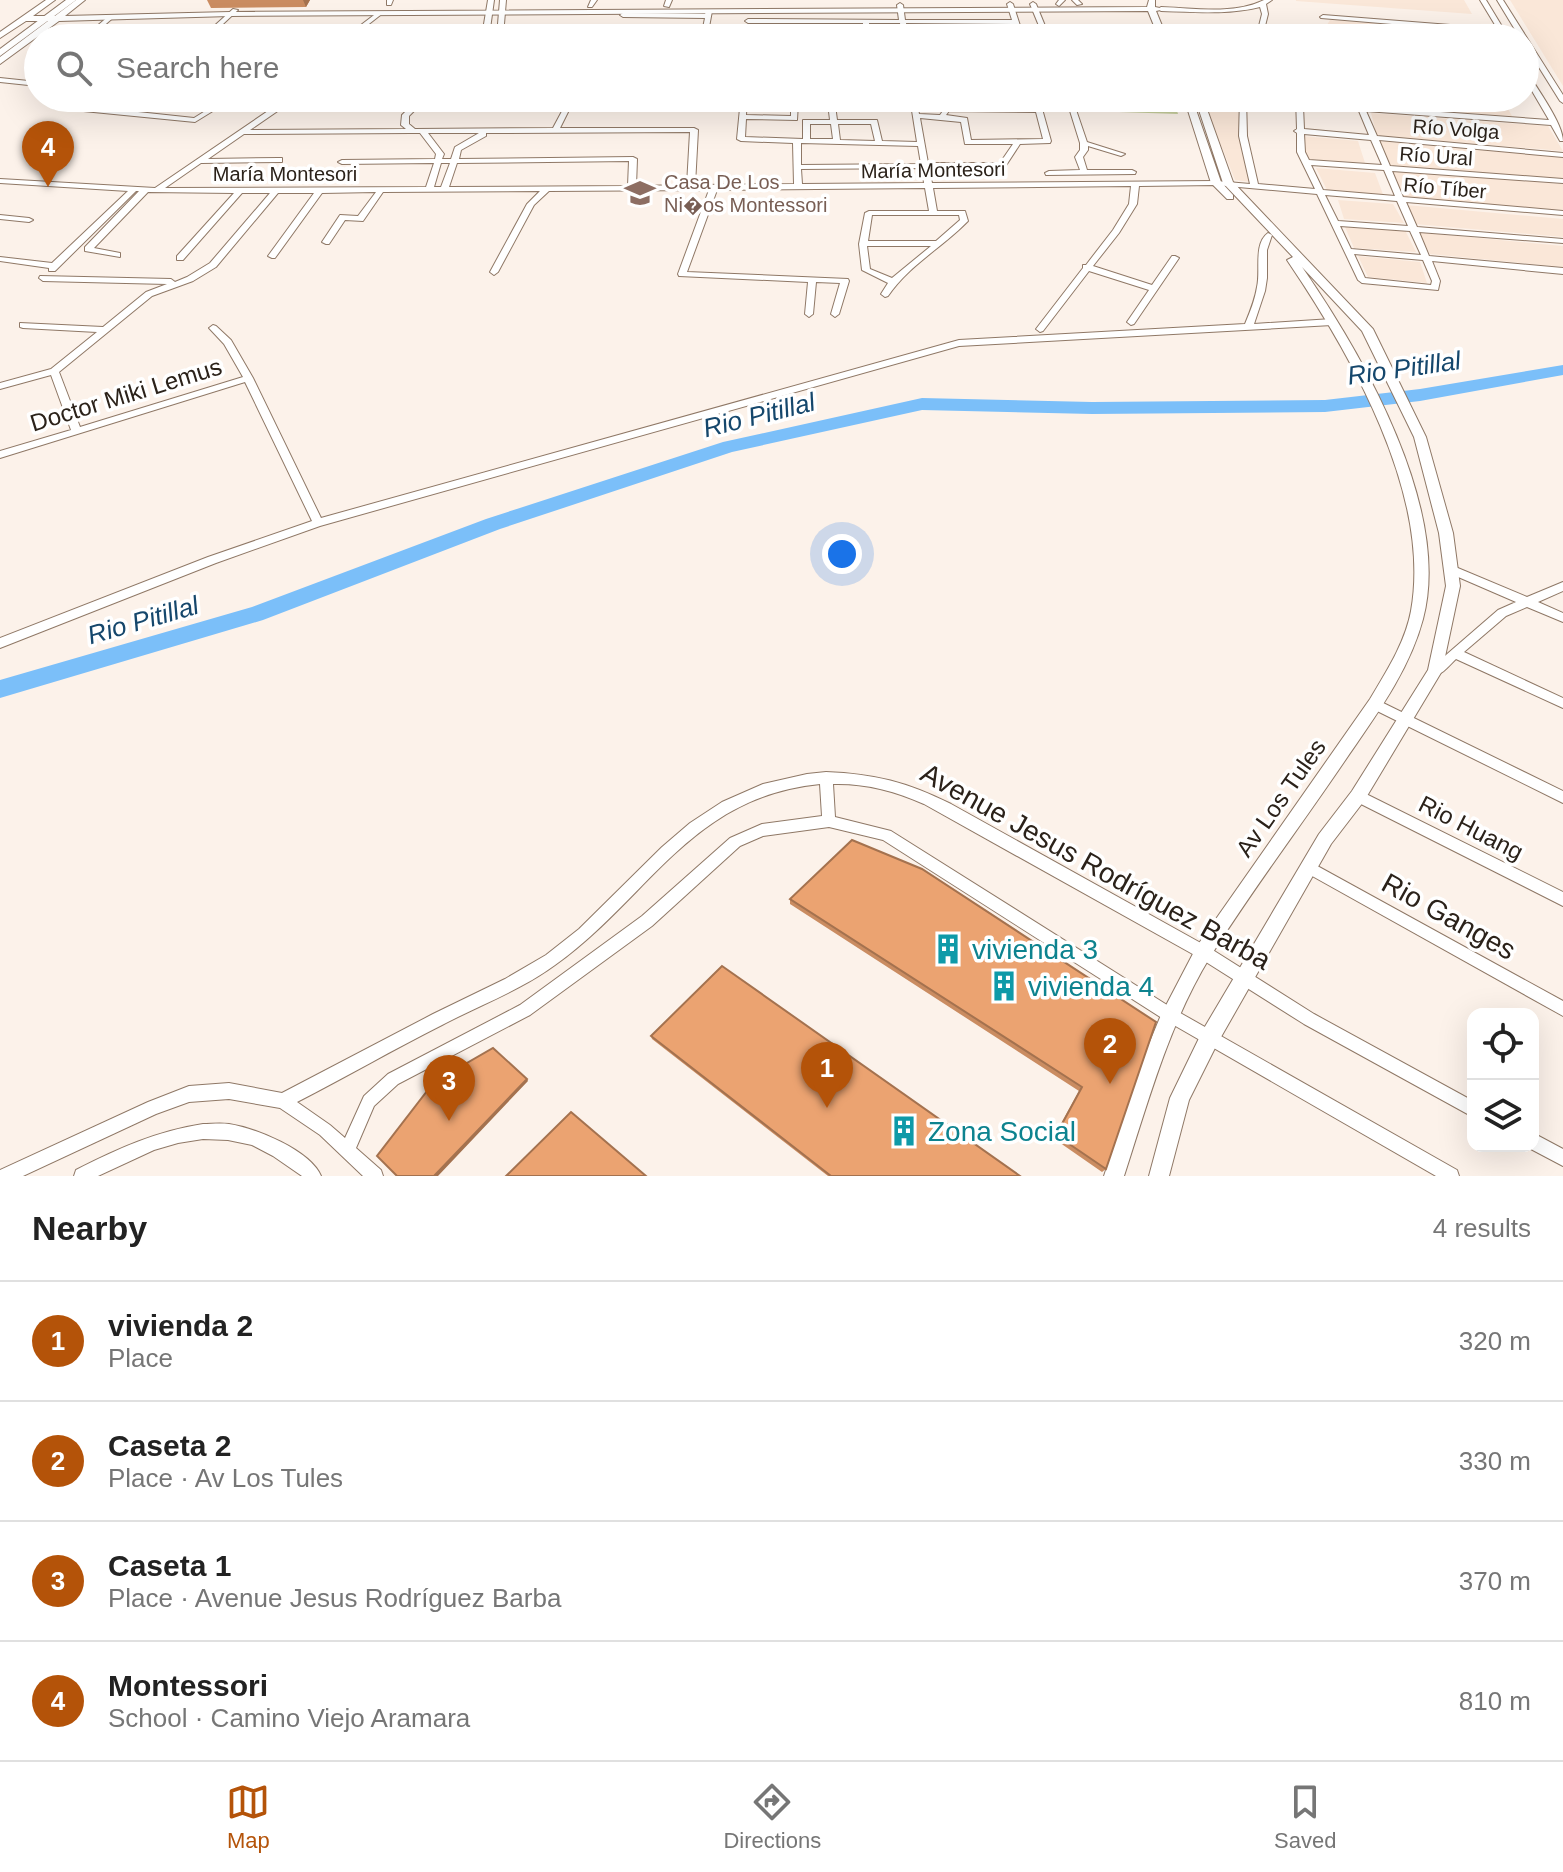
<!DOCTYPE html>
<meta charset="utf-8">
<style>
body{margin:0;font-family:Helvetica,sans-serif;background:#f6f6f6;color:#222}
.controls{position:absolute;right:24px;bottom:24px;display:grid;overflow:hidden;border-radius:16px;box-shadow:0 8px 32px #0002}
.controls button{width:72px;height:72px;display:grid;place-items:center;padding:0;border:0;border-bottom:2px solid #e0e0e0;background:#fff;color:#222;font:40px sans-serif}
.you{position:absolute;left:842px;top:554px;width:28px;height:28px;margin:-20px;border:6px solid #fff;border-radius:50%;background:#1a73e8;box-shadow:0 0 0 12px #1a73e833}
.badge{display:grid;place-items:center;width:52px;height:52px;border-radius:50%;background:#b45309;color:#fff;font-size:26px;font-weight:700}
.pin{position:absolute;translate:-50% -66px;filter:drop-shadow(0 2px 4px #0008)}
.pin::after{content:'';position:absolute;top:42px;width:28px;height:24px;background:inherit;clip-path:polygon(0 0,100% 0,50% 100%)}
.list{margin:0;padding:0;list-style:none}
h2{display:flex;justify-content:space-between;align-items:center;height:104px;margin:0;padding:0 32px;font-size:34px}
h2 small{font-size:26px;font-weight:400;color:#767676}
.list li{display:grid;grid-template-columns:52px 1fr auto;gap:24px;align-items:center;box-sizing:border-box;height:120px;padding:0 32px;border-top:2px solid #e0e0e0}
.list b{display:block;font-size:30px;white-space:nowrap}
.list p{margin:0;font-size:26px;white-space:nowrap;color:#767676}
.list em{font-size:26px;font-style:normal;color:#767676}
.icon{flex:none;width:44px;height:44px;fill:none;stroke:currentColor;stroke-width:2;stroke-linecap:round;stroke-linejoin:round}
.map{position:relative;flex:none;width:1563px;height:1176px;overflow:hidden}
.search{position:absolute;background:#fff;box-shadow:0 8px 32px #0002;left:24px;right:24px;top:24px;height:88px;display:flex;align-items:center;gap:20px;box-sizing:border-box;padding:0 28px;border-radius:44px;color:#767676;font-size:30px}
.sheet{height:584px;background:#fff}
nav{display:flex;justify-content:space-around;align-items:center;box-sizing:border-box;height:112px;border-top:2px solid #e0e0e0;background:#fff;font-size:22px;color:#767676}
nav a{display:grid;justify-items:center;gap:4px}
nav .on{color:#b45309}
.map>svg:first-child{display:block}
.built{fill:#fae7d8}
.green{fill:#c6ce9c}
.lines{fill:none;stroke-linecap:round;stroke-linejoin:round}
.river{fill:#7bbff9;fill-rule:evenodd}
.minor-casing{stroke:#8f7866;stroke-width:2}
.major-casing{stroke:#8f7866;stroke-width:2}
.highway-casing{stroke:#8f7866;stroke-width:2}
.minor{fill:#fff;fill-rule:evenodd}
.major{fill:#fff;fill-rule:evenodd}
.highway{fill:#fff;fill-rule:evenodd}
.wall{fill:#ca8c61}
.shaded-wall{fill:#a4724f}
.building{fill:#eba371;stroke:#a4724f;stroke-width:2}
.labels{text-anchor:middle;stroke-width:7;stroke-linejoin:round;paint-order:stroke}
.far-street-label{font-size:20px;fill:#2b221a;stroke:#fff}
.far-education-label{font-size:20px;fill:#785e54;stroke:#fff;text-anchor:start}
.street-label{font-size:24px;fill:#2b221a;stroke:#fff}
.water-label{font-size:26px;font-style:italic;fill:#15476c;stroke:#fff}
.near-street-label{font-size:28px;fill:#2b221a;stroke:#fff}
.near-culture-label{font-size:28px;fill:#0d838f;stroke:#fff;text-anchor:start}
</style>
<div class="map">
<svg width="1563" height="1176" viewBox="0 0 1563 1176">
<rect width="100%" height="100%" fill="#fcf2ea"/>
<path class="built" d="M1296,0H1464L1472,14L1296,1Z
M1510,0H1563V86Z
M1330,20L1440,28L1445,38L1322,33Z
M1202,98H1239L1251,182L1235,180Z
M1305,98H1381L1507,107L1512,116L1304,101Z
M1371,113L1548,126L1563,151L1377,136Z
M1302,136L1358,141L1365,163L1307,159Z
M1379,141L1563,157V179L1387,165Z
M1316,168L1375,173L1384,197L1328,192Z
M1390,170L1563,184V210L1403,198Z
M1338,200L1393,204L1404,223L1344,219Z
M1406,205L1563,219V237L1414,224Z
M1345,227L1405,230L1416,252L1354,248Z
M1418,232L1563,246V267L1430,254Z
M1358,256L1420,262L1427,283L1368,277Z"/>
<path class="green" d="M1115,98H1173L1178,114L1119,112Z"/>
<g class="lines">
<path class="river" d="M1563,365V375L1420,401L1325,412L1092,414L922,410L732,452L500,529L263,620L0,698V680L252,607L486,519L723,442L922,398L1092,402L1325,400L1420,389Z"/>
<g class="minor-casing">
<path id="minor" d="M387,0H393L391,5H387Z
M488,0H494L489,36H497L500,0H506L503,36H654L657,38H386L389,36H482Z
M591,0H597L592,7H588Z
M666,0H672L669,7L664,6Z
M1059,0H1065L1059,6L1056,4Z
M1072,0H1078L1082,4L1077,5Z
M1264,0H1272L1266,4L1268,14L1262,38H1256L1262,14L1260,7C1228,15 1194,12 1161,11L1158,9L1161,7C1194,8 1234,15 1264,0Z
M1480,0H1486L1509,38H1503Z
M1497,0H1503L1563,95V103L1560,101L1525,45V38H1520Z
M1010,2L1013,4L1024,38H990L989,35L992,33H1016L1013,24L906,23L908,38H902L900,23H869V38L744,37L747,35H863V23H748L745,21L748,19L899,20L897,5L900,3L903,5L905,20H1012L1007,4Z
M1033,2L1036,4L1050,38H1044L1030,4Z
M233,9L238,10L208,38H201Z
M707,10L712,11L707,38H701L705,18L623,17L620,15L623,13L705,14Z
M378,12L383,13L351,38H344Z
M110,15L115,16L90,38H83Z
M1323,15L1463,26L1466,28L1463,30L1321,18L1320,17Z
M1316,33L1346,36L1349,38L1314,36V34Z
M1525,71L1528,73C1538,90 1563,124 1563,141H1560L1551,125L1366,111L1377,136L1563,153V157L1379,140L1390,166L1563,179V183L1392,171L1403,197L1563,211V215L1406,202L1417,227L1563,239V243L1419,232L1429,256L1563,268V274L1432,261L1440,281L1438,290L1362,283L1358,280L1317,194L1216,185L1139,186L1137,204L1119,233L1093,266L1152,285L1172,256H1175L1179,258L1134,324L1131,325L1127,322L1149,290L1089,271L1043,331L1040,332L1036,329L1083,268V265H1086L1113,230L1129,204L1131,186L933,188L937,211H965L968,221C943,247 909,265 888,296L885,297L881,294L888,283L862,270L859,244L865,213L869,211H929L925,188L717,190L687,272L848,279L849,281L839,314L835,317L831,314L840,283L816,282L813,314L809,317L805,314L808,282L679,276L678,274L709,190L549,191L534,205L498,272L494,275L490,272L527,204L540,191L383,192L363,221L345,220L329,244H326L322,242L340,215L358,216L376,192L322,193L275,258H272L268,256L314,193H278L216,267L193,281L152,296L59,372L80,427L243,377L224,344L209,328L213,325L216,326L231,340L253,378L321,518L959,340L1245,324C1250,312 1255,300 1257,287C1261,270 1253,244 1268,233L1272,235L1267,250V278L1265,291L1254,324L1332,319L1336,322L1332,325L959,346L320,526L216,563L0,648V638L208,557L312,521L245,382L0,458V451L71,430L51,375L0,389V383L51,369L97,332L23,328L20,327V323L103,327L146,292L167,284L43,281L39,278L40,276L171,279L175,282L187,277L210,263L270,193H242L183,260H177V256L234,193L148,192L94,248L120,253V257L85,251V247L139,191H136L55,271H49V268L0,261V257L52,263L128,191L0,183V179L155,188L287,98H295L288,104L413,105L420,98H427L409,116V124L415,129L553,128L568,100L571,98L573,99V102H693V98H699V104L696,106H571L560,128H694L698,130L695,185L794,184L793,143L741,141L737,139L741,98H747L746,115L791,116V103L778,102V100L834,98L837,120H877L882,141L917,142L910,98H916L919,114L940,115L945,108L947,107L1035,108L1033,98H1039L1051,141L1050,143L1020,144L1005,167H1002L929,168L932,183L1216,181L1250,184L1239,136L1240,98H1246L1247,136L1258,184L1315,189L1297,152V133L1294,131L1297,129L1296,98H1302L1303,102L1549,120L1525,79ZM798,103H828L830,120H803V139L745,137L746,119L797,120ZM1303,106L1359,111L1369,135L1304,129ZM282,108L408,109L402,115L401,125L406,129L250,130ZM949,111L1036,112L1043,139L971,140L967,118L946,115ZM920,118L961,122L965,144H1013L1000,163H928ZM810,124H831L833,139H810ZM838,124H871L875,141L840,140ZM690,132L687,185L636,186L637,159L633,157L459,159L461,150L486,136V133ZM411,133H420L436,154L435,159L342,160L338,162L342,164L434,163L426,187L165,188L201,163L282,162V158H279L208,159L244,134ZM428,133H479L455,147L451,159H442L444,154ZM1304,134L1371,140L1382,165L1309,160L1305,152ZM801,143L918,146L921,164L801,165ZM629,161L628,186L449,187L457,163ZM441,163H450L441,187H434ZM1311,165L1384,170L1395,196L1323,190ZM922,168L924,183L802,184L801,169ZM1325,195L1397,201L1408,226L1338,221ZM872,215H959L960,220L936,241H868ZM1340,226L1410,231L1421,255L1351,249ZM867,246H931L892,278L870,269ZM1354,254L1423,260L1432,281L1431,285L1365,278Z
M0,78L38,82V86L0,82Z
M113,98H120L110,109L194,118L226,98H234L195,122L53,108L50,106L53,104L102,109Z
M1066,98H1072L1087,142L1125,154L1121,156L1088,146V150L1083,157L1087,170H1132L1136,172L1135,174L1046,175L1045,173L1049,171L1080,170L1075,157L1080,150V143Z
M1409,98H1443L1502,102L1505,104L1502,106L1412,100Z
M0,215L29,218L33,220L29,222L0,219Z
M1453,566L1527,597L1563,582V591L1538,602L1563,613V622L1527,607L1506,616L1464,652L1563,698V708L1456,659C1449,665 1441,678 1431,674L1429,671L1431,668L1498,610L1516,602L1449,573L1448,570L1449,567Z
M1375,699L1563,791V803L1371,708L1369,704L1371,700Z
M826,772C875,774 907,782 951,804L1208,947L1314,1014L1473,1101V1117L1304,1024L1198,957L924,804C895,791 865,783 833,784L835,817L891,831L1175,1010L1457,1170L1459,1176H1436L1165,1020L883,840L829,827L763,836L740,846L652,926L530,1015L398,1084L374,1106L356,1148L381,1170L383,1176H363L320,1135L280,1108L229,1099L189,1102L156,1114L23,1176H0V1170L148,1102L189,1086L229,1083L282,1093L433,1014L505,979L546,955L579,929L662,847L690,823L722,802L763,784L807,774ZM820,784L822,816L762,824L730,838L642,916L520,1005L388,1074L364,1096L345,1138L330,1125L297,1102C346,1077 394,1049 442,1025C480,1005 521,990 555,965C650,897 690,797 820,784Z
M1358,790L1563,892V906L1353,800L1352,796L1353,792Z
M1310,862L1563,1001V1016L1305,872L1303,868L1305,864Z
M203,1124C211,1124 220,1123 229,1124C255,1128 310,1150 321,1176H302L273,1156L252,1145L228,1140L203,1139L178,1143L154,1150L98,1176H74L76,1170C117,1149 157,1131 203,1124Z
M1533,1133L1563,1149V1166L1527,1147L1533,1146Z"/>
</g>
<g class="major-casing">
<path id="major" d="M46,0H55L33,16H55L76,0H85L65,16L230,12L1147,7L1149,0H1155V7L1165,9L1156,11L1167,38H1159L1148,11L230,16L59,21L0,64V57L48,21H26L0,38V32Z
M1184,98H1192L1221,182L1233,195V199H1227L1211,183Z
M1195,98H1203L1233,182L1373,329L1426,437L1453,533L1460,586L1442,671L1364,801L1331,844L1217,1044L1189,1100L1169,1176H1149L1170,1098L1203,1030L1319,834L1352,791L1428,670L1446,586L1439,533L1414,437L1362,331L1302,267C1363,355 1452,510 1423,619C1409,672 1374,718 1344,762C1300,827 1252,890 1210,957C1169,1024 1148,1102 1124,1176H1104L1142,1061L1161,1015L1197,946L1370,699C1386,672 1405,643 1411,611C1432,494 1350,353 1287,260L1293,257L1223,183Z"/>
</g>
<g class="highway-casing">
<path id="highway" d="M66,0H76L0,56V49Z"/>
</g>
<use href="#minor" class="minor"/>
<use href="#major" class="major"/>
<use href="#highway" class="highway"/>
</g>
<path class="wall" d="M207,0H310L306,7L211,8Z
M790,899L1156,1022L1106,1169L1102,1172L1053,1138L1079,1091L790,904Z
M651,1036L1020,1176H828L652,1039Z"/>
<path class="shaded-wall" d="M303,0H310L306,7Z
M527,1079L528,1081L438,1176H434Z"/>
<path class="building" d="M852,840L922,869L1156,1022L1106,1169L1056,1135L1082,1087L790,899Z
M722,966L1020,1176H831L651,1036Z
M493,1048L527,1079L434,1176H397L377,1156L434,1082Z
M571,1112L646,1176H506Z"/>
<defs>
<g id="school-bare" transform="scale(2.4)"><path d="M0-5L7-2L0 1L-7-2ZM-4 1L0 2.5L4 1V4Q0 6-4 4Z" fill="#8d6e63" stroke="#fff" stroke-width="2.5" paint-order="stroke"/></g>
<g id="building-bare" transform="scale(2.4)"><path d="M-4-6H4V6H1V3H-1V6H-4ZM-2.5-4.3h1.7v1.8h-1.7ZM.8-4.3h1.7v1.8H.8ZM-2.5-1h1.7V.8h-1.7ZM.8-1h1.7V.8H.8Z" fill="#0f9aa8" stroke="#fff" stroke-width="2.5" paint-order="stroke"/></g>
</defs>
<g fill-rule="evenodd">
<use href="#school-bare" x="640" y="193"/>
<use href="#building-bare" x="948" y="949"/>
<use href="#building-bare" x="1004" y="986"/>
<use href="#building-bare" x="904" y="1131"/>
</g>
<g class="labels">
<g class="far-street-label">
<text transform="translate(1456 129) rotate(4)" y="7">Río Volga</text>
<text transform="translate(1436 156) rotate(4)" y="7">Río Ural</text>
<text transform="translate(933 170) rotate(-1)" y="7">María Montesori</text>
<text x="285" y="181">María Montesori</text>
<text transform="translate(1445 188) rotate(5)" y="7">Río Tíber</text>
</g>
<g class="far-education-label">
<text x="664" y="189">Casa De Los<tspan x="664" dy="23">Ni�os Montessori</tspan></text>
</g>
<g class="street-label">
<text transform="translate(126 395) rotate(-17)" y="8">Doctor Miki Lemus</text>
<text transform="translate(1281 798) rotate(-55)" y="8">Av Los Tules</text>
<text transform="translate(1471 828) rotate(27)" y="8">Rio Huang</text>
</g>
<g class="water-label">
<text transform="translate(1404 368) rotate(-8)" y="9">Rio Pitillal</text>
<text transform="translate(759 415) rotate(-14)" y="9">Rio Pitillal</text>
<text transform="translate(143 620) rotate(-16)" y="9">Rio Pitillal</text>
</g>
<g class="near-street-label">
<text transform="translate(1096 866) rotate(29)" y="10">Avenue Jesus Rodríguez Barba</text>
<text transform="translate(1449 916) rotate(29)" y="10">Rio Ganges</text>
</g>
<g class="near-culture-label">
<text x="972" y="959">vivienda 3</text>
<text x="1028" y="996">vivienda 4</text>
<text x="928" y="1141">Zona Social</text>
</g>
</g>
</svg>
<div class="controls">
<button><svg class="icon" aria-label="locate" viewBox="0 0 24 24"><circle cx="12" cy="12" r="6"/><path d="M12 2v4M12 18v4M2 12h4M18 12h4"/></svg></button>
<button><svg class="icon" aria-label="layers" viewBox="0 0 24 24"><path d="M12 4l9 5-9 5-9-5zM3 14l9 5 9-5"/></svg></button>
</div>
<div class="you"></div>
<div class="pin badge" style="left:827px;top:1108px">1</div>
<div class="pin badge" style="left:1110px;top:1084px">2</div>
<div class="pin badge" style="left:449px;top:1121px">3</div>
<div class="pin badge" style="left:48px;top:187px">4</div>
<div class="search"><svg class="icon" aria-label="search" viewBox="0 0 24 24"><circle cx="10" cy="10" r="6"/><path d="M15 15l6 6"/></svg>Search here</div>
</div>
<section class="sheet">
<h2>Nearby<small>4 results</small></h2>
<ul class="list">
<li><span class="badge">1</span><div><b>vivienda 2</b><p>Place</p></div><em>320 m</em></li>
<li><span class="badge">2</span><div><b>Caseta 2</b><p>Place · Av Los Tules</p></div><em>330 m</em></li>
<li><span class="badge">3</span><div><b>Caseta 1</b><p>Place · Avenue Jesus Rodríguez Barba</p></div><em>370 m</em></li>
<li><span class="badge">4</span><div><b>Montessori</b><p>School · Camino Viejo Aramara</p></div><em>810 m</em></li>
</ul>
</section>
<nav>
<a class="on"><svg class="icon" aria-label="map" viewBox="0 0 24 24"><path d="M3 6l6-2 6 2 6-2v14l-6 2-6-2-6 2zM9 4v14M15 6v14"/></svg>Map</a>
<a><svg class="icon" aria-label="directions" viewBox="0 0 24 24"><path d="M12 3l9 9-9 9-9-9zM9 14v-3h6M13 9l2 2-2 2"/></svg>Directions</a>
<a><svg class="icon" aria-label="saved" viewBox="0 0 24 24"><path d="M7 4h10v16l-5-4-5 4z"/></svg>Saved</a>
</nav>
